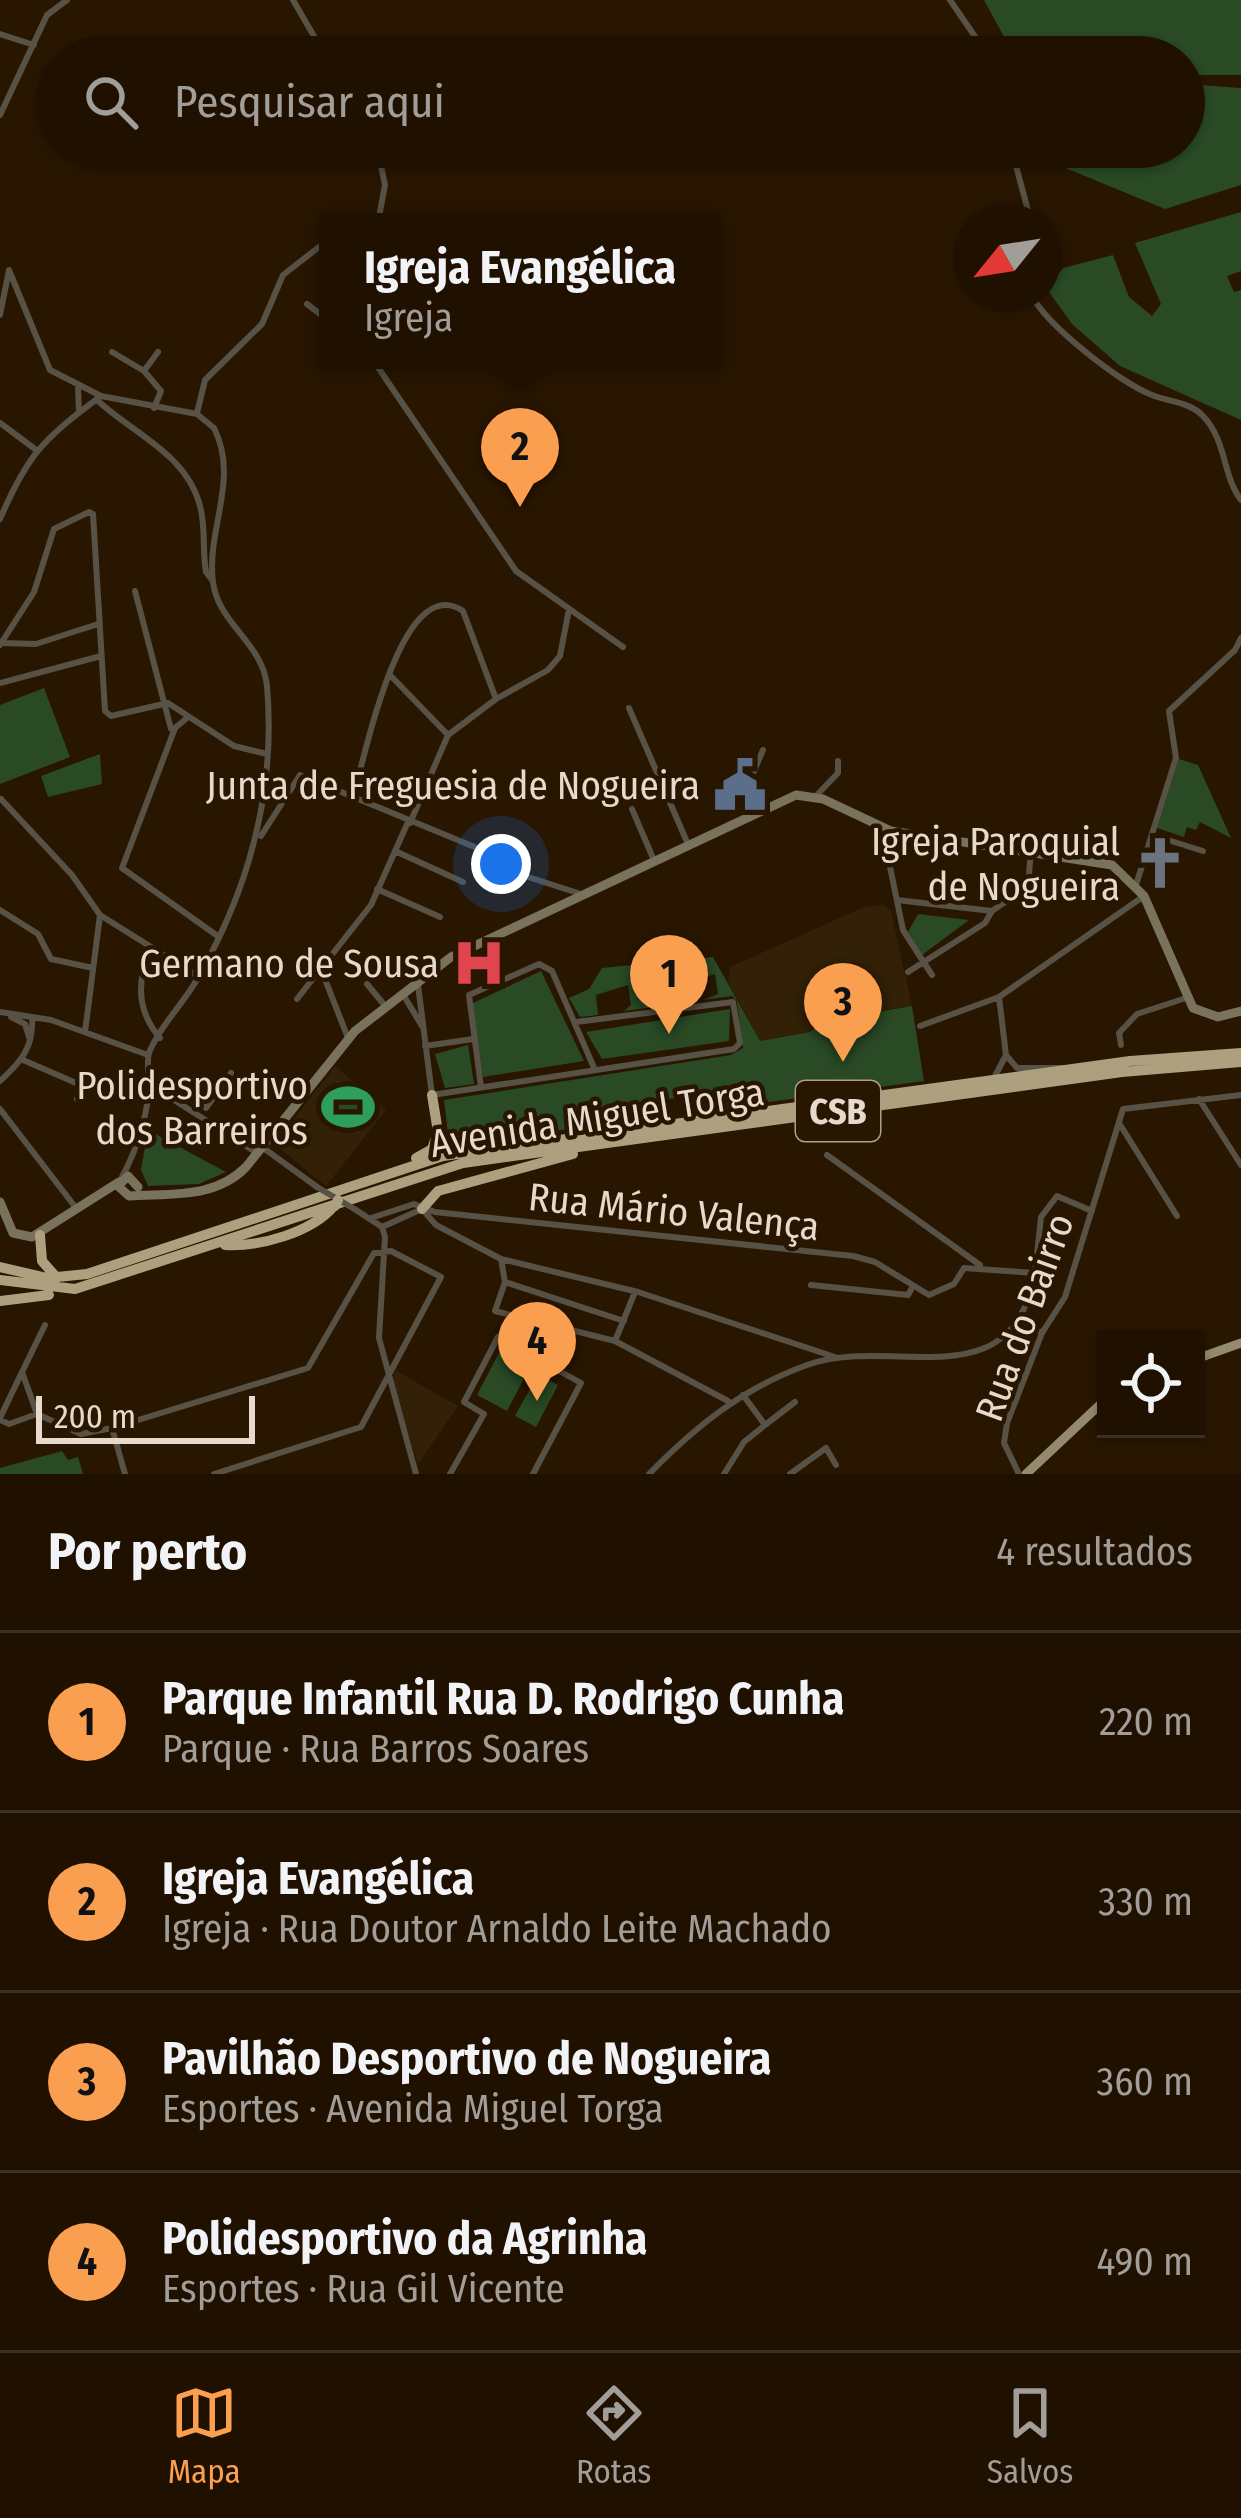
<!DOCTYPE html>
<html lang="pt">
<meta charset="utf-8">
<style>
body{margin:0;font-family:"Fira Sans Condensed",sans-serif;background:#2c1e0f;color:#f1f3f6}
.controls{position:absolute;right:36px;bottom:36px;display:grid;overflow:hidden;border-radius:0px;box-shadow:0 3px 9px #0004}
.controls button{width:108px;height:108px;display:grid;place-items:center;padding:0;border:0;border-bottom:3px solid #3c3022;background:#1f1000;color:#f1f3f6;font:60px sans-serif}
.compass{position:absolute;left:953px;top:204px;width:108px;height:108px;border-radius:50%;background:#1f1000;box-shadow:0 3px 9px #0004;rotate:240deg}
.scale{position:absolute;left:36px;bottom:30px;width:219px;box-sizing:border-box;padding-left:12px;border:6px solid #e7d9cb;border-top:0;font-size:33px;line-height:42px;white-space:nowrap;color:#e7d9cb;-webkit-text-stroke:9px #291600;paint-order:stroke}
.you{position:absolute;left:501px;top:864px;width:42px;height:42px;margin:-30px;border:9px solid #fff;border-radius:50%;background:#1a73e8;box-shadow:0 0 0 18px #1a73e833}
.badge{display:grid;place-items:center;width:78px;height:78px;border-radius:50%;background:#fa9f4f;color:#111;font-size:39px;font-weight:700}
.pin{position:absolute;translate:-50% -99px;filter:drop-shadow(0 3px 6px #0008)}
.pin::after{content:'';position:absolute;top:63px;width:42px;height:36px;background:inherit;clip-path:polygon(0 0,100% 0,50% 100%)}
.popup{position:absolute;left:319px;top:213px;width:402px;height:156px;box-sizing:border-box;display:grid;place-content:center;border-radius:0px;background:#1f1000;filter:drop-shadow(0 3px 9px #0005);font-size:39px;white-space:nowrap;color:#a19d99}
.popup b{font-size:45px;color:#f1f3f6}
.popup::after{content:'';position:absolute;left:50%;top:100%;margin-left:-24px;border:24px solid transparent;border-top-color:#1f1000}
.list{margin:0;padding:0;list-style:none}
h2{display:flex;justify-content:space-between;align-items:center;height:156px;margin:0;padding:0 48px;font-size:51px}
h2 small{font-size:39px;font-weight:400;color:#a19d99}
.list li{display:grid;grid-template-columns:78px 1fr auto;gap:36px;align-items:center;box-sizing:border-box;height:180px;padding:0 48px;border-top:3px solid #3c3022}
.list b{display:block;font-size:45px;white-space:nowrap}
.list p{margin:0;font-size:39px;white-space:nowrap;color:#a19d99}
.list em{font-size:39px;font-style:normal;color:#a19d99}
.icon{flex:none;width:66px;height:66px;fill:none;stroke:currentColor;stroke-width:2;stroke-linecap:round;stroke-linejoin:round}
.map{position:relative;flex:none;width:1241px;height:1474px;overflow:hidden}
.search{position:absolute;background:#1f1000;box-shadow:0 3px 9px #0004;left:36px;right:36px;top:36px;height:132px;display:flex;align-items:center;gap:30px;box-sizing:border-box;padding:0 42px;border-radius:66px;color:#a19d99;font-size:45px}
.sheet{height:876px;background:#1f1000}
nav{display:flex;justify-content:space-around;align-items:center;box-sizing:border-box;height:168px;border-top:3px solid #3c3022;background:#1f1000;font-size:33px;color:#a19d99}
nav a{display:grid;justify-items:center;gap:6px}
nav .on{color:#fa9f4f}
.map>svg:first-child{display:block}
.built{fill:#322007}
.green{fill:#294a25}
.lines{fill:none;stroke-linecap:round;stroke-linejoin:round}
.street{stroke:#575245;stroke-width:6}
.secondary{stroke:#79725c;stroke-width:9}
.primary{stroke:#948a6e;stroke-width:9}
.highway{stroke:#aca07e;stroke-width:10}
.street-bridge{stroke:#575245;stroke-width:6}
.highway-bridge{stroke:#aca07e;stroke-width:10}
.labels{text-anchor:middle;stroke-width:9;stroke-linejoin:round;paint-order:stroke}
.shield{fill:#291600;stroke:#ae9e8e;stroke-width:3}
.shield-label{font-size:36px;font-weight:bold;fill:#e7d9cb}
.poi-label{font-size:39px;fill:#e7d9cb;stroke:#291600;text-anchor:end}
.street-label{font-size:39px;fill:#e7d9cb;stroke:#291600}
</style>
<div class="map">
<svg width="1241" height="1474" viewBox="0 0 1241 1474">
<rect width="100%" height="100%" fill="#291600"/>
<path class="built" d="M884,905L891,911L912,1006L821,1019L810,1032L760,1041L728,982L730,967L864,907Z
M335,1066L386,1110L326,1186L278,1147L279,1138Z
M395,1370L458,1406L418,1464L393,1383Z"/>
<path class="green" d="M984,0H1241V75H1184V57H1015Z
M1184,84L1241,88V185L1165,209L1063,167L1051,147H1184Z
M1241,212V271L1227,276L1234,292L1241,290V420L1120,366L1072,324L1047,289L1063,268L1113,255L1129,297L1152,316L1161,304L1135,243Z
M44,688L70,757L0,784V705Z
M100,754L102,784L48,797L41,776Z
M1179,759L1198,765L1231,838L1200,822L1196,830L1187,827L1184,837L1157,828Z
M918,914L969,920L922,955L908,932Z
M713,957L760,1041L810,1032L832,1013L836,1019L912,1006L924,1081L717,1109L691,1096L608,1107L587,1127L462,1142L448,1134L444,1100L731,1055L743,1048L737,1001L732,996L703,1000L718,994L715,974L673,988L672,978L651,980L654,1007L624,1011L631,1005L628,985L596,995L598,1015L580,1017L569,998L589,989L602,968Z
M541,971L584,1061L483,1077L471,1004Z
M730,1009L729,1041L602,1059L586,1032Z
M468,1045L474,1084L445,1088L435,1054Z
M338,1081L376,1110L358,1133L320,1104Z
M148,1130L226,1172L199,1184L148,1186L141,1170Z
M500,1351L530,1367L507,1411L477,1395Z
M538,1374L558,1385L536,1427L515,1416Z
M62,1451L68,1460L78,1457L83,1474H0V1468Z"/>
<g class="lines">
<path class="street" d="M293,0L326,57
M950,0L989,57
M0,34L34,45
M0,115L47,15L67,0
M1011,147L1031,222
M371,222L379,217L385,185L377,147
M1031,294C1045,324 1120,383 1152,395C1169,402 1190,402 1203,416C1227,441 1222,475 1241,500
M307,304L328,320
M0,315L9,270L50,370L101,396L197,414L214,428C240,479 206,530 213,582C218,624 263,643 267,686C276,790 250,886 199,976C185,1002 159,1027 149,1053C146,1063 150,1079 149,1090C146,1119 136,1151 122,1177
M112,352L144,371
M373,360L516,571L623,647
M78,387L79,413
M97,400C132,433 187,454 200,506C206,527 202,550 206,572L212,580
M154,408L161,391L144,371L158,352
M197,413L205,380L262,324L283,275L328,240
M0,423L35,449
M0,519C27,456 42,440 97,399
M135,591L171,729
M3,643L36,644L98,624
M0,645L34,592L54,529L89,512L93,514L105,711L111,716L168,703
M390,675L448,735
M0,683L101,656
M171,705L234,746L267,754
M629,708L687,842
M187,718L175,728L122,868L219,937
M763,750L751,778L767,804
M353,797C365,758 401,569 463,611L496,699
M815,797L838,773V761
M1,799L72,875L100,915L199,977
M632,809L653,858
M410,823L448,735L496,699L548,670L560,656L569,609
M882,828L903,930L932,975
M1152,835L1203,851
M261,836L300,775L482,850L528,877L578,893
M395,851L463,882
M1136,885L1176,758L1169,711L1235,650L1241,638
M377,889L440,917
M897,900L992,911L1028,886L1031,851
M0,910L38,934L51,959L93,968
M152,948C136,980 136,1010 160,1038
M321,969L348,1038
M908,972L985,923L992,911
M367,984L386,1007
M418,985L432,1095L734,1049L740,1043L733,1002L576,1022
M404,996L422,1026
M297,999L371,905L408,822
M0,1012L51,1020L148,1055
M11,1017L25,1024L29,1037
M920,1026L999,997
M85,1032L100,915
M1121,1045L1119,1033L1137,1014L1186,998
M425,1046L473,1039
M1006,1055L1017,1068H1062
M23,1060L83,1086L77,1099
M149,1074L206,1108L231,1073
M995,1076L1006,1055L999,997L1144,896
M0,1081C21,1062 34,1047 32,1017
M149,1084L257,1153
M481,1087L469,995L539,964L552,971L595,1070
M1199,1099L1241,1165
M0,1109L76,1208
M1119,1123L1177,1216
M262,1147L317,1187
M827,1155L980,1265
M422,1209L436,1225L501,1259L638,1292L838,1358
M356,1210L382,1227L385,1237L379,1338L416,1474
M371,1218L414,1204L435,1212L853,1256L875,1262L929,1295L954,1284L964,1268
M382,1227L422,1209
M501,1259L505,1282L495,1311L615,1341L635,1292
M1035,1273L1041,1217L1057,1196L1092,1211
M505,1282L624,1321
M811,1285L908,1295L912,1288
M1022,1321L1042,1333
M615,1341L728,1401
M22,1372L45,1325
M0,1418L22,1372L37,1414L81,1434L112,1428
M0,1420L9,1424L37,1414
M765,1425L795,1402
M125,1474L112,1428L308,1368L374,1253L391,1251L441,1277L361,1427L214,1474
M450,1474L484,1414L464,1402L498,1337L581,1383L533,1474
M649,1474C696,1426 743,1388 807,1365C893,1334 1011,1404 1035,1273L964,1268
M724,1474L744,1442L765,1425L743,1395
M790,1474L826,1448L836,1465
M1019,1474L1004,1443L1007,1423L1042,1333L1065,1297L1123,1109L1241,1095"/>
<path class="secondary" d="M138,1187L128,1176L118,1186L129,1196C170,1193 215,1199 246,1167L355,1031L451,957L796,795L823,799L891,831L1112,865L1144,896L1193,1008L1218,1017L1241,1011
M0,1202L13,1233L32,1237L119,1182"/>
<path class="primary" d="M1196,1359L1241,1343
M1026,1474L1106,1399"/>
<path class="highway" d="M438,1132L449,1145H470
M416,1158L432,1149L438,1132L432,1095
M422,1209L438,1191L573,1154
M40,1235L42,1261L57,1278
M225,1245C259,1247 311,1233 334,1206
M0,1267L47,1278L87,1274L443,1156L1130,1061L1241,1053
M0,1280L75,1289L463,1163L1122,1072L1241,1062
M0,1301L49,1295"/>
<path class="street-bridge" d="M317,1187L356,1210"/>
<path class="highway-bridge" d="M335,1206L338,1200"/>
</g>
<defs>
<g id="civic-bare" transform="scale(4.14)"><path d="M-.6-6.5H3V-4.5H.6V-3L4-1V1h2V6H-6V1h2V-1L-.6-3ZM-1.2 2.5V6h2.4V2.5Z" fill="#5c6f8a" stroke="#291600" stroke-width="2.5" paint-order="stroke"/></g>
<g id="church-bare" transform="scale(4.14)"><path d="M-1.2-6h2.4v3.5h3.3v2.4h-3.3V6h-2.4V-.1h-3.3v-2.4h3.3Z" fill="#6b7280" stroke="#291600" stroke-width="2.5" paint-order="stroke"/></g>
<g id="hospital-bare" transform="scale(4.14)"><path d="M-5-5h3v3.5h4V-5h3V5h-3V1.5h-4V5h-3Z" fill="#e0444e" stroke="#291600" stroke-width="2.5" paint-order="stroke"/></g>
<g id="stadium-bare" transform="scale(4.14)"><path d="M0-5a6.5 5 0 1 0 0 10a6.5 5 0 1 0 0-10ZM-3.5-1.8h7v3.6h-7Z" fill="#2e9e5b" stroke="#291600" stroke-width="2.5" paint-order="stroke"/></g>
</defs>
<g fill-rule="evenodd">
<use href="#civic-bare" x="740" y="785"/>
<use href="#church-bare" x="1160" y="863"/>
<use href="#hospital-bare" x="479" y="963"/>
<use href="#stadium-bare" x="348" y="1107"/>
</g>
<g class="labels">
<rect class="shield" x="796" y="1081" width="84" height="60" rx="9"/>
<g class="shield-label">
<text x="838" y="1124">CSB</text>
</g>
<g class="poi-label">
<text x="700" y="799">Junta de Freguesia de Nogueira</text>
<text x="1120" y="855">Igreja Paroquial<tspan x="1120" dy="45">de Nogueira</tspan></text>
<text x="439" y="977">Germano de Sousa</text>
<text x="308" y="1099">Polidesportivo<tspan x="308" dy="45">dos Barreiros</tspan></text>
</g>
<g class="street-label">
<text transform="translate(597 1117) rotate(-9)" y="14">Avenida Miguel Torga</text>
<text transform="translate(674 1211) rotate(6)" y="14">Rua Mário Valença</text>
<text transform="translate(1024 1317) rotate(-70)" y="14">Rua do Bairro</text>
</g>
</g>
</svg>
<div class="controls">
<button><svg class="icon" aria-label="locate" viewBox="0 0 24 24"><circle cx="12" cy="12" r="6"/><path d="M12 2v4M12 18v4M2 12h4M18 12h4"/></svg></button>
</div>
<svg class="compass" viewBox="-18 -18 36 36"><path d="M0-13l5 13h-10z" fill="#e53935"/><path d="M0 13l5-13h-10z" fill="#a19d99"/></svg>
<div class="scale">200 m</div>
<div class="you"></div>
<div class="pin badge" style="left:669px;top:1034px">1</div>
<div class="pin badge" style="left:520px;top:507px">2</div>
<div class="popup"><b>Igreja Evangélica</b>Igreja</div>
<div class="pin badge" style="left:843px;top:1062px">3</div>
<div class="pin badge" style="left:537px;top:1401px">4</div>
<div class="search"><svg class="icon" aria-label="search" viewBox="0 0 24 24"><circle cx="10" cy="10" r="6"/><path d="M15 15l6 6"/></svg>Pesquisar aqui</div>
</div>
<section class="sheet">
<h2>Por perto<small>4 resultados</small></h2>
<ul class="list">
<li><span class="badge">1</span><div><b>Parque Infantil Rua D. Rodrigo Cunha</b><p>Parque · Rua Barros Soares</p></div><em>220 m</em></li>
<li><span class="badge">2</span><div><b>Igreja Evangélica</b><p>Igreja · Rua Doutor Arnaldo Leite Machado</p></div><em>330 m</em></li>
<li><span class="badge">3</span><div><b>Pavilhão Desportivo de Nogueira</b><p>Esportes · Avenida Miguel Torga</p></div><em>360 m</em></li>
<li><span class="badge">4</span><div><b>Polidesportivo da Agrinha</b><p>Esportes · Rua Gil Vicente</p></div><em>490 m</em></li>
</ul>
</section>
<nav>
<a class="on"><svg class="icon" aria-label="map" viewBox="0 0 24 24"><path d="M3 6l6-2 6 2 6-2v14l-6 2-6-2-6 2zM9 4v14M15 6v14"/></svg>Mapa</a>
<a><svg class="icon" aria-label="directions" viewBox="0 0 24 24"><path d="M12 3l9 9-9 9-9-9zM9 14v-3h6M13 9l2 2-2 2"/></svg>Rotas</a>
<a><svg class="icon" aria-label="saved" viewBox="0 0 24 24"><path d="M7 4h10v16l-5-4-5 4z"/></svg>Salvos</a>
</nav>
